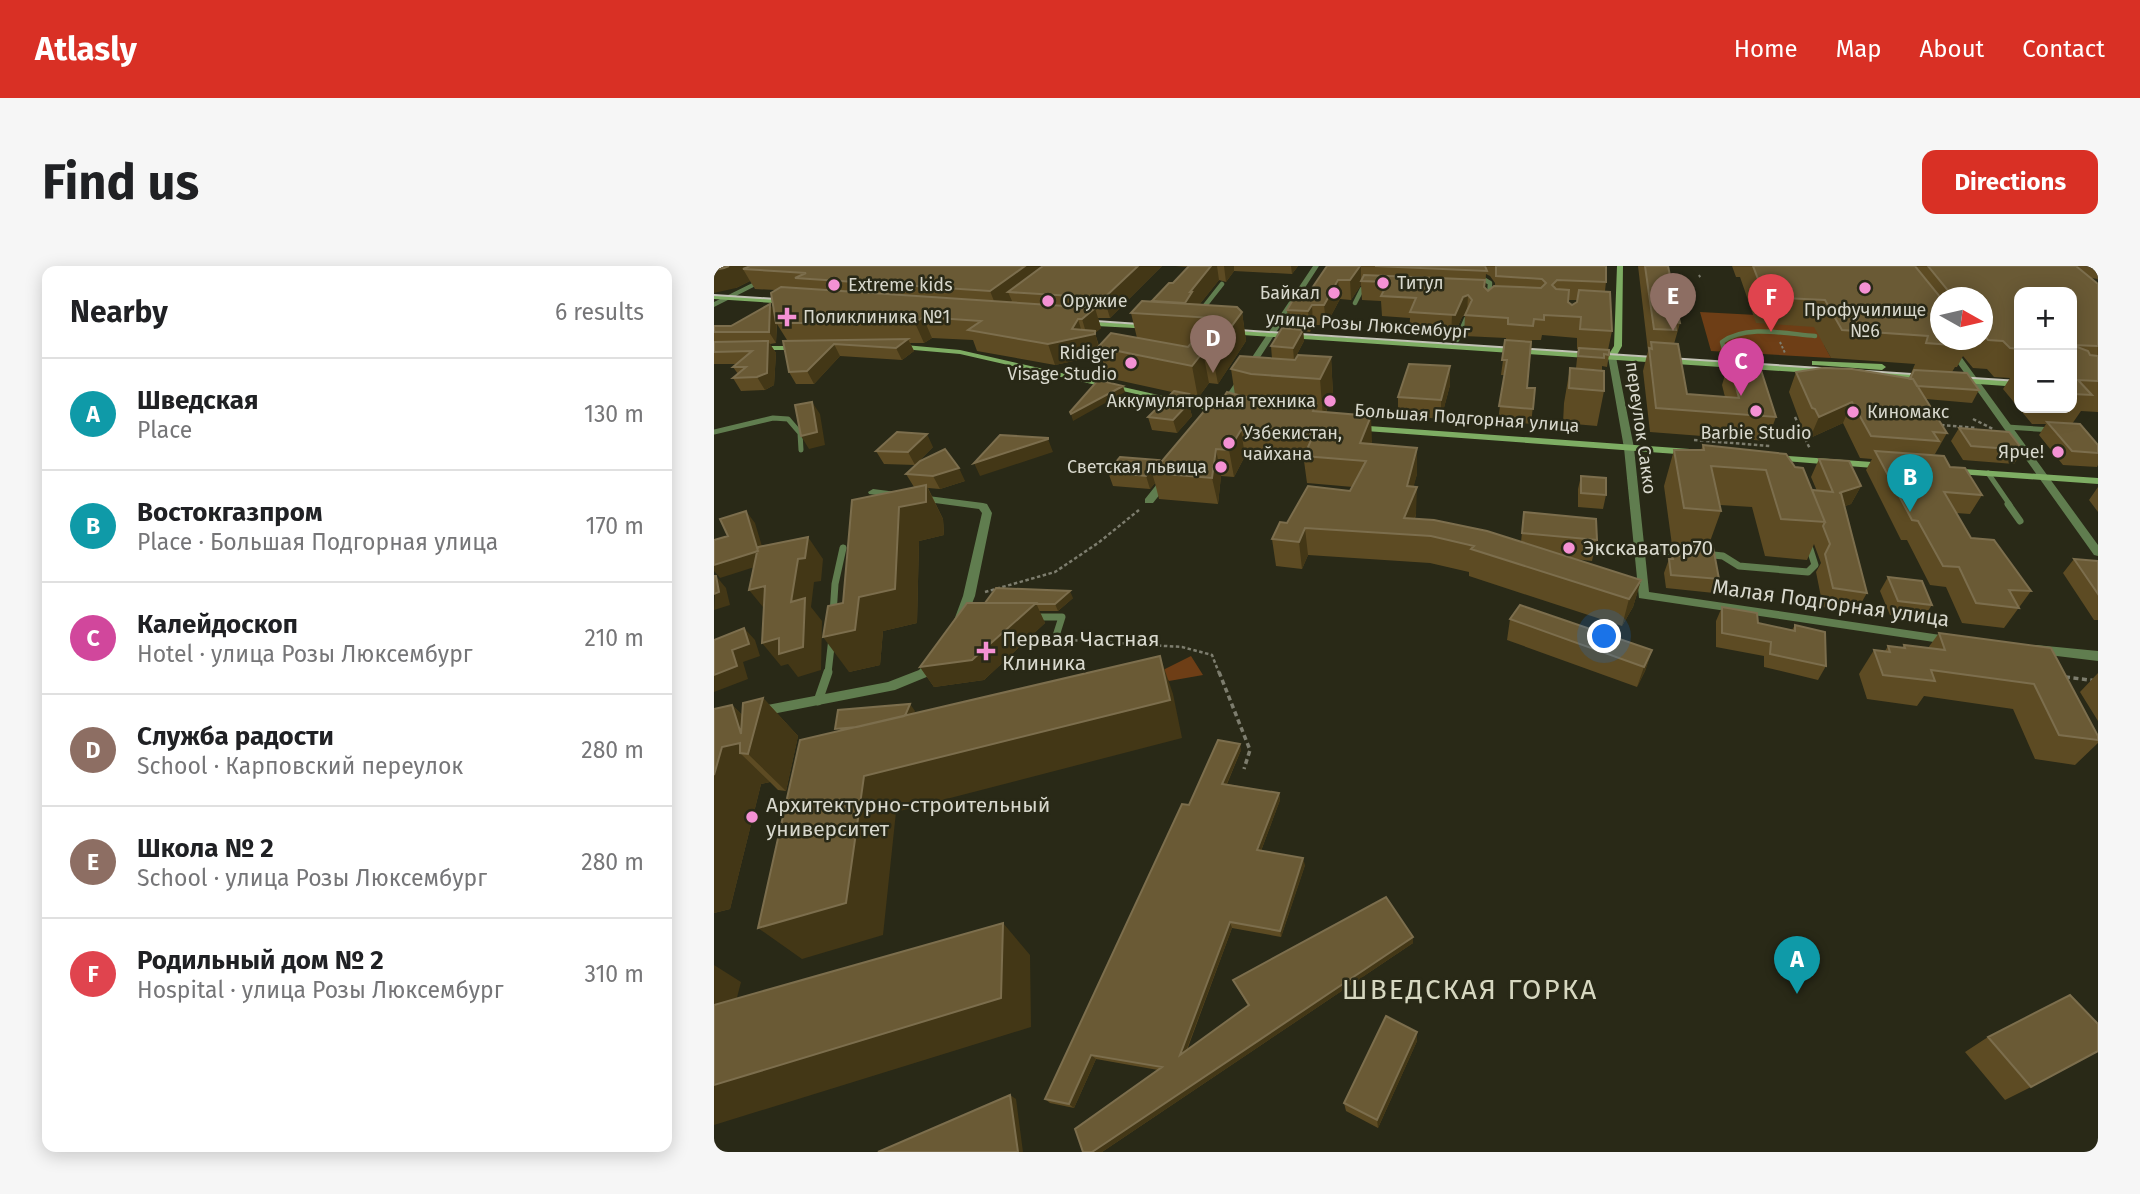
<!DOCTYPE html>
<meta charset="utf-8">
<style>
body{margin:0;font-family:"Fira Sans",sans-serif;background:#f6f6f6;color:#202124}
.controls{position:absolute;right:21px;top:21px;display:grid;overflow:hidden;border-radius:14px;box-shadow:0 4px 18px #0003}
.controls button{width:63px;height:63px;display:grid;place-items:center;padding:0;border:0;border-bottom:2px solid #e0e0e0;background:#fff;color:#202124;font:35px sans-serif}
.compass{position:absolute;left:1216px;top:21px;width:63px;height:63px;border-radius:50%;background:#fff;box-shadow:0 4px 18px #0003;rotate:98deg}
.you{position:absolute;left:891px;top:371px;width:24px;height:24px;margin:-18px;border:5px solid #fff;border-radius:50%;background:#1a73e8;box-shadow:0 0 0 10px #1a73e833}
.badge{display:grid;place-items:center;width:46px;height:46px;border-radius:50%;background:#d93025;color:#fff;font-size:23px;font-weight:700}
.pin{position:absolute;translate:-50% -58px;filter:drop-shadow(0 2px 4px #0008)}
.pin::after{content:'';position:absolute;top:37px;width:24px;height:21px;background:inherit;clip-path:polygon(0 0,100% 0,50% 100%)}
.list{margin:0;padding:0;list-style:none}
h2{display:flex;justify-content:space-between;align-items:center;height:91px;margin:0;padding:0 28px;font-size:30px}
h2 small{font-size:23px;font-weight:400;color:#757577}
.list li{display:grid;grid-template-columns:46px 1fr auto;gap:21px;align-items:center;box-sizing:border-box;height:112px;padding:0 28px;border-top:2px solid #e0e0e0}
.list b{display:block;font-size:26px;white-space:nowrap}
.list p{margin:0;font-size:23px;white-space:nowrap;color:#757577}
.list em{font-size:23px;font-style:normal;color:#757577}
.map{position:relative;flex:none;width:1384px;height:886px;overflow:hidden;border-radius:14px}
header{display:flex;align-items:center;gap:42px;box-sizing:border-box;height:98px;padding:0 35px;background:#d93025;color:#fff}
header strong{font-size:33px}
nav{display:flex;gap:38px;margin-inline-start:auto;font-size:24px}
.intro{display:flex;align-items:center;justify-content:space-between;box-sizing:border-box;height:168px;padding:0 42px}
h1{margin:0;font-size:49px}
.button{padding:18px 32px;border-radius:14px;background:#d93025;color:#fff;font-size:24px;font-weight:700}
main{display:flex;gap:42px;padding:0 42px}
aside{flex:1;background:#fff;border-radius:14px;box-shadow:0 4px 18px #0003}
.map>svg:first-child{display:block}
.green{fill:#6e3e16}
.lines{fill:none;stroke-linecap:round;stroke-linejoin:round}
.path-far2{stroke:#7d7d6e;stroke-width:2;stroke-dasharray:2.5 2;stroke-linecap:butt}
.path-far1{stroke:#7d7d6e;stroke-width:2.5;stroke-dasharray:3.5 2.5;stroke-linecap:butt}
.path{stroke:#7d7d6e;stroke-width:3.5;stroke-dasharray:5 3.5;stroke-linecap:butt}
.lane-far3{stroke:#607d4f;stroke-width:4.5}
.lane-far2{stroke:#607d4f;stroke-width:5}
.lane-far1{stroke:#607d4f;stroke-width:7}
.lane{stroke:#607d4f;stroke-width:9}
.street{fill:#607d4f;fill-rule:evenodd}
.secondary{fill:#7ead63;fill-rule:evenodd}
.tram{stroke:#c2c2b6;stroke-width:2}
.path-bridge{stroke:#7d7d6e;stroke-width:2.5;stroke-dasharray:3.5 2.5;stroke-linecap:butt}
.wall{fill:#5d4b23;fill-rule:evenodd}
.shaded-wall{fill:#433716}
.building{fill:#6a5a35;stroke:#7c6e4d;stroke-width:2}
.poi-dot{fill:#f491d4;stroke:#292917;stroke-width:2.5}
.labels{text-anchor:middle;stroke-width:5;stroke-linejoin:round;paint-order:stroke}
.far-poi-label{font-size:18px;fill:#d8d8cd;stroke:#292917;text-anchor:start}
.far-street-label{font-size:18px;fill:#d8d8cd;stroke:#292917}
.poi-label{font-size:21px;fill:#d8d8cd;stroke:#292917;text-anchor:start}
.street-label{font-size:21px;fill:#d8d8cd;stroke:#292917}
.near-neighbourhood-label{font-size:28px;letter-spacing:2px;fill:#d7d8c1;stroke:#292917}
</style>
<header>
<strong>Atlasly</strong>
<nav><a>Home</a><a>Map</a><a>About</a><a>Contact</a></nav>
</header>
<div class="intro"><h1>Find us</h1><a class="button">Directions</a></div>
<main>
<aside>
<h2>Nearby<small>6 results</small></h2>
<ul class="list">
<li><span class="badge" style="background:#0f9aa8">A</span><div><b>Шведская</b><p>Place</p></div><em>130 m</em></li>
<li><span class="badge" style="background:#0f9aa8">B</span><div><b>Востокгазпром</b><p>Place · Большая Подгорная улица</p></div><em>170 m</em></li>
<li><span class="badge" style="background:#d1479c">C</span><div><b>Калейдоскоп</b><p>Hotel · улица Розы Люксембург</p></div><em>210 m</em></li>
<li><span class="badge" style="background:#8d6e63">D</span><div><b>Служба радости</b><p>School · Карповский переулок</p></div><em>280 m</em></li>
<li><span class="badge" style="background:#8d6e63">E</span><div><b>Школа № 2</b><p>School · улица Розы Люксембург</p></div><em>280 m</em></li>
<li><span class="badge" style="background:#e0444e">F</span><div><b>Родильный дом № 2</b><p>Hospital · улица Розы Люксембург</p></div><em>310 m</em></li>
</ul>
</aside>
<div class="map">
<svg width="1384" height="886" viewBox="0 0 1384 886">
<rect width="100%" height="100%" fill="#292917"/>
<path class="green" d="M986,46L1115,53L1110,79L1117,92L997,85Z
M477,390L489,409L455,415L447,405Z"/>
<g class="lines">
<path class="path-far2" d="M985,9L987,13
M1066,76L1071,87"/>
<path class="path-far1" d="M1081,151L1096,183
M1259,153L1279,163
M980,174L1056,180
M271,326L341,306L384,277L425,244
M354,374L468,381L498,389L505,407"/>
<path class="path" d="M505,406L536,484L530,503
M1351,411L1384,415"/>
<path class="lane-far3" d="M760,0L759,7L776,17L775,32
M641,37L648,23L657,24
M486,46L508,18
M743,74L752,53
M1012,91L1008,76C1032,58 1073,68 1101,70"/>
<path class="lane-far2" d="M1293,161L1339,164
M0,166L59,152L74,153L86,167L87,184
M1274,207L1296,239"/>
<path class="lane-far1" d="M1294,238L1306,255
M924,282L970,287
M990,288L1009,290L1025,300L1094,306L1101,299L1094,277
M119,348L121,318L129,282
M320,351H348L341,373
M114,407L118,372"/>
<path class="lane" d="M104,435L114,406"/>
<path class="street" d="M73,0H81L0,41V36Z
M599,0H605L512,144H506L504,142Z
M1227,74H1235L1384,279V290L1380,289Z
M898,89L902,91L920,182L935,326L1240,371L1245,372L1246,375L1245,378L1240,379L925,332L910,182L894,91Z
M455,207L459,208V212L439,237H431V233L451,208Z
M159,223L269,237L273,238L278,247L261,330L249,360H241L239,357L249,330L268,247L265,243L155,228L154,226Z
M1322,379L1384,385V395L1317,387L1315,384Z
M222,389L229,394L215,410L181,424L43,451L36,446L43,441L174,416L205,404L217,391Z"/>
<path class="secondary" d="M903,0H909L908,80L903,89L1112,102L1116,105L1112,108L514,68L510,66L514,64L895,88L900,80Z
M0,29L75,34L79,36L75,38L0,33Z
M367,55L438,59L442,61L438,63L364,59L363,57Z
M180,78L246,84L515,145L510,148L246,88L177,82L176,80Z
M40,80H90L94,82L90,84H37L36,82Z
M1098,95L1168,98L1172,101L1168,104L1101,99H1098Z
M1156,105L1213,109L1217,112L1213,115L1153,110V106Z
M1240,111L1305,115V121L1237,116L1236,114Z
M641,159L976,183L981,186L976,189L638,164V160Z
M1060,189L1172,197L1177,200L1172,203L1057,194L1055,192Z
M1234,202L1384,212V218L1230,207L1229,205Z"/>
<path class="tram" d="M0,29L77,34
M367,54L440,59
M510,63L1305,115"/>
<path class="path-bridge" d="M1227,159L1263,162"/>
</g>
<path class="wall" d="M0,0H448L396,52H384L387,62L381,67L385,80L423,72L417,47L438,36V35L459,17L475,1L461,0H584L578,8L520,5L512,16L505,14L485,39L528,46L532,75L504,118L495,117L484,132L475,130L478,141L476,143L478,150L463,167L438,164L434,151L458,126L394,112L387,89L341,99L263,85L259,74L218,72L210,77H196L200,85L188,94L126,90L100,118H82L75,106L73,74L63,58L62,77L56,78L62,87L60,119L51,124L27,125L19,112L24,108L19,101L23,98H0V60H17L60,44L61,24L41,23L36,15L22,22Z
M613,0H892V16L891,25L898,65L894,84L895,89L893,101L888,100V104L862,102L864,83H863V72L828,69L827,74H818L813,122H821L817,158L784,155L790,109H787L792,72L750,70L751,49L748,51L740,69L695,66L696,52L668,50L667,35L648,34L647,19L637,34L626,33L612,59H599L596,66L589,65L590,75L580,94L558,93L557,80L575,63L573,44L594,28ZM772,8L776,10L781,17V20L774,25L771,23ZM854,34H863V37L858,39L854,36Z
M924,0H954L966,57L960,78L973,128L1011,131L1008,119L1015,96L1062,151L1053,175L936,166L929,105L934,85Z
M1018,0H1384V13L1377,12L1384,18V146L1367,145L1358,158L1384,187V199L1383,201L1349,199L1325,169L1332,158H1318L1289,123L1296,112L1280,111L1273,103L1259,102L1249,90L1243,101H1241L1238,106L1265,124L1258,137L1212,133L1233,167L1221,188L1217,189L1236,201L1268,229L1256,248L1242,247L1257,272L1317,325L1290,362L1248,357L1232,321L1216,319L1193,274H1187L1152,204L1158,193L1146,192L1129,157L1096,172L1093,164H1089L1075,126L1082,106L1195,112L1201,98L1117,92L1100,61L1042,57L1026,11H1022ZM1305,26H1358V142H1305ZM1227,32H1269V74H1227Z
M617,91L619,129L612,146L658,175L657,178L703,208L699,221L702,248L701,253L807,276L810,246L883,274L878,295L860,293L927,314L919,341L908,360L755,310V306L716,297L594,289L588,303L562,300L558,273L573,257L636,225L639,221L593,217L590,195L531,190L520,211L507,210L504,238L445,233L441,217L436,223L399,220L394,206L445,194L446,198L506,137L521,129L517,103L581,94Z
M736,100V119L727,153L684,149V131Z
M856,102L890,125L883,160L849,157L850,137Z
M1245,162L1309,184L1300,198L1249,194L1237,175Z
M989,179L1081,201L1098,224L1103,225L1097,211L1105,193L1147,220L1137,238L1131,240L1153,327L1142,346L1109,341L1102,306L1107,297L1100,278L1093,294L1051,290L1038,241L1006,239L1007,245L994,281L1005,313L1000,327L952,322L950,307L955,293H957L958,289H961L964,280L958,279L950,220L960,184H987Z
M219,181L201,199L170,198L162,185Z
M206,195L251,215L226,223L214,222L229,253L230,269L205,275L203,357L169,365L166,399L135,406L129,337L200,221L192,208Z
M867,210L892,229L889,243L864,241V223Z
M1384,221V246L1375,234Z
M1360,293L1384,295V354H1380L1349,307Z
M1174,311L1218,339L1209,352L1176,349L1166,325Z
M359,332L344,345H325L331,357L270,414L220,421L206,401L271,337Z
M1008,341L1044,357L1078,364L1081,359L1112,400L1104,414L1050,401V390L1002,381V355Z
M796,353L938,384L931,405L923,421L793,374Z
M1225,367L1337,382L1384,470V477L1361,499L1321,493L1299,443L1210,430L1203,440L1153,433L1145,408L1160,384L1171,385L1174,380L1188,382L1190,379L1214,382Z
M1384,407V455L1366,426Z
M49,432L84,470L72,525L64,524L56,516L47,518L16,643L0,647V443L18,439L28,449Z
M527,484L513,518L565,527L566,534L547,585L591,599L567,671L518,662L473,784L534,740L519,714L699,671V677L388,886H369L444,804L382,793L360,842L336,837L331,833L475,539Z
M703,766V775L664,862L632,845L630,837Z
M1274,771L1317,821L1291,834L1251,786Z"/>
<path class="shaded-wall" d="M15,0H68L29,3L36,15L22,22L0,27V4Z
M311,0H345L294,26L298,35L284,45L276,25Z
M424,0H448L396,52L390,32Z
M497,0H503L505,14L481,44L474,50L471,37L476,26Z
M510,0H520V5L512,16Z
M577,0H584L578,8Z
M647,0V19L637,34L636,14Z
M624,14L626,33L612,59L610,39Z
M754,29L753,48L748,51L740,69H737L738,49L749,31Z
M56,38L63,49L62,77L55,66Z
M598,39L599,59L596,66L594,45Z
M381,42L387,62L381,67L387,89L341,99L334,78L358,63L364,53L369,70H373L368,53Z
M528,46L532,75L504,118L498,87Z
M209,51L218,72L210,77L201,57Z
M589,64L590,75L580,94L579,82Z
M194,73L200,85L188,94L182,82Z
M54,75L62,87L60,119L51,124L43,111Z
M120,78L126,90L100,118L93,105Z
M489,86L495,117L484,132L478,100Z
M617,91L619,129L609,152L606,113Z
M736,100V119L727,153V134Z
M409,120L411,126L359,155L357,148Z
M475,128L478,141L476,143L478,150L463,167L459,154L469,136Z
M98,136L106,148L111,179L95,183L87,170Z
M1138,136L1129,157L1096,172L1105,151Z
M657,150L658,175L651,195L646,177Z
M527,164L531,190L520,211L515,184Z
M213,168L219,181L201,199L194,186Z
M334,173L339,186L266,210L260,197Z
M703,182V208L694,243L703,221L702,248L694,268L690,252L693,220Z
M502,183L507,210L504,238L498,212Z
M445,194L448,207H438L441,217L436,223L432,210Z
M245,202L251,215L226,223L219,210Z
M212,219L229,253L230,269L205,275L203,357L169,365L166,399L135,406L109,371L145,331L185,241Z
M1147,220L1137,238L1116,245L1125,227Z
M32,245L41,257L53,297L6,312L0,305V299Z
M591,262L594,289L588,303L585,276Z
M94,271L109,293L107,315L100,316L97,341L108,355L107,404L84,411L74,398L67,400L48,377Z
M2,310L12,322L16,339L0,344Z
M927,314L919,341L908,360L915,333Z
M51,320L54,347L35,324Z
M356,325L359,332L344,345L341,338Z
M322,337L331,357L270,414L220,421L206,401Z
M30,362L41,374L46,390L29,396L34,413L0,426V409L18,384Z
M938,384L931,405L923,421L930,401Z
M446,390L459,428L468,472L182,546L169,669L88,693L44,662L150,510Z
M49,432L84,470L72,525L34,488L26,487L56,516L47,518L16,643L0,647V509L8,481L27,468L18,439L41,462Z
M196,438L201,445L193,464L188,458Z
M526,478L527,484L510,524L508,518Z
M565,527L566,534L545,590L543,584Z
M589,592L591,599L567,671L566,665Z
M516,656L518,662L469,793L466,789Z
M289,657L316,689L317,761L0,859V819Z
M699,671V677L388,886H378Z
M0,699L27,716L11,778L0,773Z
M703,766V775L664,862L663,854Z
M377,789L382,793L360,842L355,838Z
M296,829L302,833L309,886H304Z"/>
<path class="building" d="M0,0H15L10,2L0,4Z
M36,0H311L276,25L81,12L92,7L29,3Z
M329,0H424L390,32L294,26Z
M475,0H497L476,26H478L471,37L438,35L455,17H459Z
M613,0H646L636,14H624L610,39H598L594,45L573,44L583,27L594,28Z
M661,0H771L773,5Z
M782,0H892V16L843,14L838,19L842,23L855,24L854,36L858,39L863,36L865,24L896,26L898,65L866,63L867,51L830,49V54L820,53L819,60L794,58V52L751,49L758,34L754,29L749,31L741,49L696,46L702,32L667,30L674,16L647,15L650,9L771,14L770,21L774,25L780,20L827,22L832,17L828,13L782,10Z
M931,0H954L966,57L961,56L962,64L940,63Z
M1039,0H1201L1227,32V74H1247L1252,80L1212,77L1214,70L1128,64L1111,34L1051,31Z
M1214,0H1362L1384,18V80L1358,79L1374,85L1376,89L1384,90V115L1364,114L1378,129L1358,128V26H1305V83L1296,82L1289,75L1274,74L1269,67V32H1240Z
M67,21L381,42L368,53H364L358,63L381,65V68L334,78L254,64L267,55L209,51L201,57H62L57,27Z
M428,35L523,41L528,46L498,87L489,86L478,100L384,81L397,67L474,81L500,52L417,47Z
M56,38L55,66H0V60H17Z
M568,62L589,64L579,82L557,80Z
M194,73L182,82L120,78L93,105L75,106L69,75Z
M791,74L817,76L813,122H821L819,143L785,140L793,94H788Z
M54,75L53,107L43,111L19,112L32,101H19L38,85L0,86V76Z
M937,76L964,78L973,128L1025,132L1015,96L1045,98L1062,151L942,142L935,82L938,83Z
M865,82L895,84V89L890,88V92L864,90Z
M584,89L617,91L606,113L537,108L517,103L526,90L581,94Z
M695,98L736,100L727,134L684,131Z
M856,102L890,105V125L855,122Z
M1108,102L1138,103L1199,113L1233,167L1219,166L1225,175L1157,170L1138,136L1105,151L1101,143L1098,142L1082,106Z
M1200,104L1253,107L1265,124L1203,120L1199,113H1196Z
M384,114L409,120L357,148L356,146Z
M460,125L475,128L469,136L475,137L459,154L434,151Z
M513,126L539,133L602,138L599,145L657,150L646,177L703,182L693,220L703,221L690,252L720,254L773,265L927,314L915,333L757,283L760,280L717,270L591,262L585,276L558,273L566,256L573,257L594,220L636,225L652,195L590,190L599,170L527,164L515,184L502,183L498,212L438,207L497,137H506Z
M98,136L103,166L87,170L81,139Z
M1333,156L1366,158L1384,179V187L1358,185Z
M1245,162L1295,166L1309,184L1257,180Z
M183,166L213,168L194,186L162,185Z
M286,169L334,172V173L260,197Z
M989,179L1072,188L1081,201L1089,202L1111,256L1067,253L1052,204L997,200L1007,245L970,242L960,184H990Z
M231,183L245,202L219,210L192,208L206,195Z
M1161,185L1230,190L1236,201L1251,202L1268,229L1230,226L1257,272L1280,274L1317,325L1295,324L1305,342L1262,337L1245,301L1229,300L1204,255L1198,254Z
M406,191L445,194L432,210L394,206Z
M1105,193L1135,195L1147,220L1125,227H1127L1153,327L1119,322L1111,288L1116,278L1109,260L1111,256L1098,224L1119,226Z
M867,210L892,212V229L867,227Z
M212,219V236L185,241L181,323L145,331L141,364L109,371L114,340L129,337L138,234Z
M32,245L44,285L0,299V274L14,270L6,253Z
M810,246L882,253L883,274L808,267Z
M94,271L91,292L84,293L77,336L91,332L89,381L65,388V372L48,377L51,320L35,324L44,281Z
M965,278L999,281L1005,313L957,309L955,293H959L958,289L966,290Z
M1360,293L1384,295V328Z
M0,310H2L5,326L0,328Z
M1174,311L1208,315L1218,339L1184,335Z
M282,322L356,325L341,338H322V337H271Z
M253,337H322L258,394L206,401Z
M806,339L938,384L930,401L796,353Z
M1008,341L1043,347L1044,357L1081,365V359L1111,366L1112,400L1056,388L1057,376L1008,367Z
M30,362L35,378L18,384L23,400L0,409V374Z
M1225,367L1337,382L1384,470V474L1345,469L1320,418L1217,404L1221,415L1169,409L1160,384L1176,386L1174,380L1191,382L1190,379L1231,384Z
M446,390L456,434L150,510L132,637L44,662L86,474Z
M49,432L34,488L26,487V477L8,481L0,509V443L18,439L27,468L29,437Z
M196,438L191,450L143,461L121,463L124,444Z
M504,474L526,478L508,518L565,527L543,584L589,592L566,665L516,656L466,789L535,739L519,714L672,631L699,671L378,886H369L361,863L448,801L377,789L355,838L331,833L468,538L475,539Z
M289,657L287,732L0,819V739Z
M1356,729L1384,758V785L1317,821L1274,771Z
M672,750L703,766L663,854L630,837Z
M296,829L304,886H164Z"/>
<g class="poi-dot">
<circle cx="669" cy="17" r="7"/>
<circle cx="120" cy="19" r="7"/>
<circle cx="1151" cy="22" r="7"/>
<circle cx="620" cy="27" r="7"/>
<circle cx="334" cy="35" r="7"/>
<path d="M69.5 40.5h7v7h7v7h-7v7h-7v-7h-7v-7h7z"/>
<circle cx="417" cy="97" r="7"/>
<circle cx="616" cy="135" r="7"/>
<circle cx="1042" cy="145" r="7"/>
<circle cx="1139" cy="146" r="7"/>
<circle cx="515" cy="177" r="7"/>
<circle cx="1344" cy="186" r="7"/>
<circle cx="507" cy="201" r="7"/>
<circle cx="855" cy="282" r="7"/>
<path d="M268.5 374.5h7v7h7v7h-7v7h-7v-7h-7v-7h7z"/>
<circle cx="38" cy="551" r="7"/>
</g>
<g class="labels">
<g class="far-poi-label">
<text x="683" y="23">Титул</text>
<text x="134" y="25">Extreme kids</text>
<text x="606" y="33" text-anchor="end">Байкал</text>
<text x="348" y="41">Оружие</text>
<text x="1151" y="50" text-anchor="middle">Профучилище<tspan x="1151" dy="21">№6</tspan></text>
<text x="89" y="57">Поликлиника №1</text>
<text x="403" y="93" text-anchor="end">Ridiger<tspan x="403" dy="21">Visage Studio</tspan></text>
<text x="602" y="141" text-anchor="end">Аккумуляторная техника</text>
<text x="1153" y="152">Киномакс</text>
<text x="529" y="173">Узбекистан,<tspan x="529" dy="21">чайхана</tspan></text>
<text x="1042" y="173" text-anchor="middle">Barbie Studio</text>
<text x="1330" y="192" text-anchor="end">Ярче!</text>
<text x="493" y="207" text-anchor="end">Светская львица</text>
</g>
<g class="far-street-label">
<text transform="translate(654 59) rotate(4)" y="6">улица Розы Люксембург</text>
<text transform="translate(753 152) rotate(4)" y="6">Большая Подгорная улица</text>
<text transform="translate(927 162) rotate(82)" y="6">переулок Сакко</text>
</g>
<g class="poi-label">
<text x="869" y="289">Экскаватор70</text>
<text x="288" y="380">Первая Частная<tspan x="288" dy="24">Клиника</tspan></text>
<text x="52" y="546">Архитектурно-строительный<tspan x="52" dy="24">университет</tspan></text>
</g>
<g class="street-label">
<text transform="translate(1117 337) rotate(8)" y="7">Малая Подгорная улица</text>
</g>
<g class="near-neighbourhood-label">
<text x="756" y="733">ШВЕДСКАЯ ГОРКА</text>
</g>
</g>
</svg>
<div class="controls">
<button>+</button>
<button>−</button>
</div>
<svg class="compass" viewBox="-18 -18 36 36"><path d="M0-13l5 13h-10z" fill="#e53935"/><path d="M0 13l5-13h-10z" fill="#757577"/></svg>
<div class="you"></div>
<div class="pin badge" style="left:1083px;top:728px;background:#0f9aa8">A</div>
<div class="pin badge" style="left:1196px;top:246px;background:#0f9aa8">B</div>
<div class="pin badge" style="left:1027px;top:130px;background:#d1479c">C</div>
<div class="pin badge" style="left:499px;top:107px;background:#8d6e63">D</div>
<div class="pin badge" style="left:959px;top:65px;background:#8d6e63">E</div>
<div class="pin badge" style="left:1057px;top:66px;background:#e0444e">F</div>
</div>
</main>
